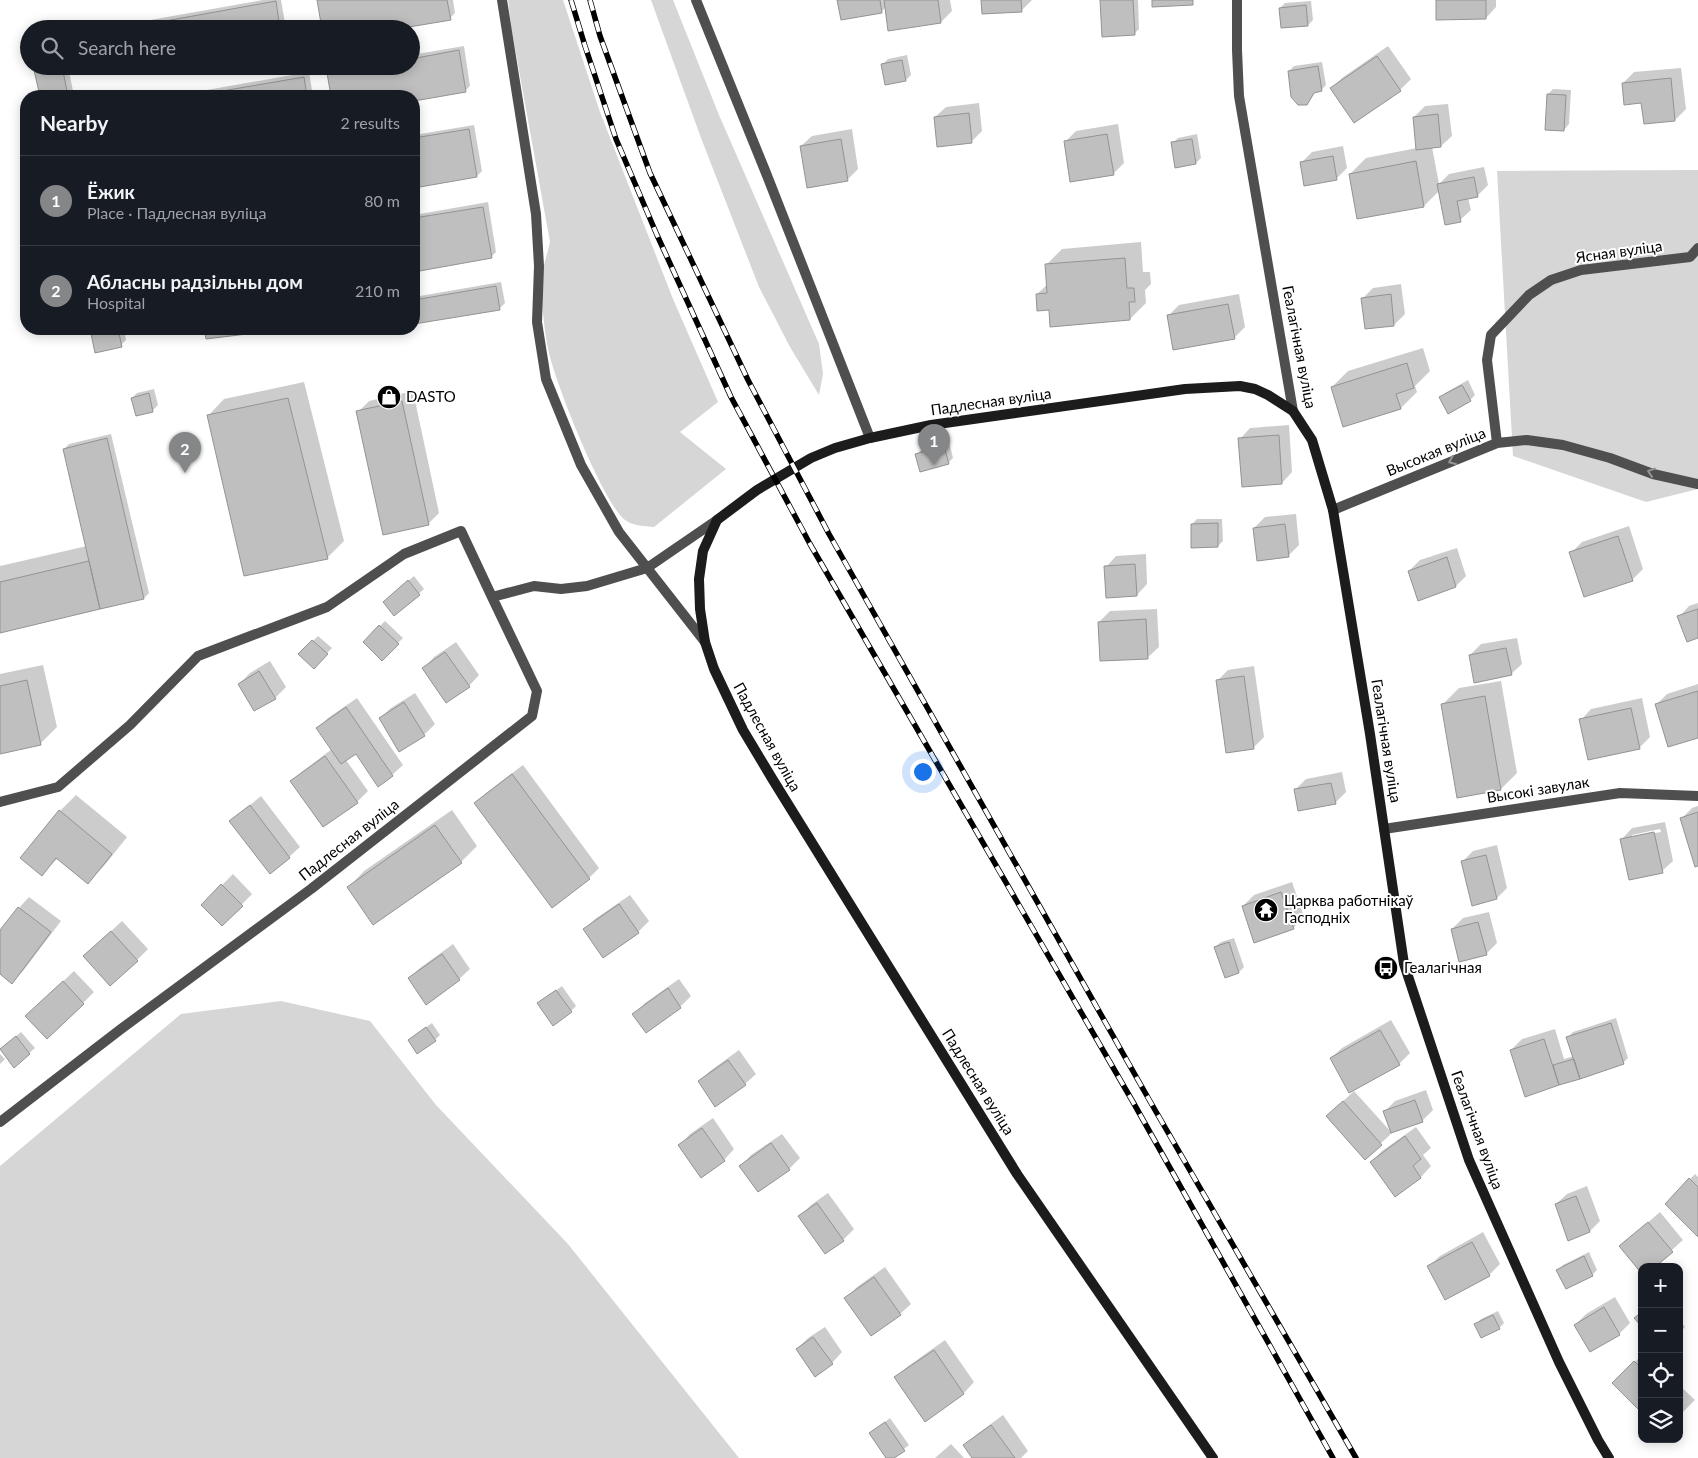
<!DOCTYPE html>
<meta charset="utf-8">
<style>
body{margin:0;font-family:Lato,sans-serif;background:#242831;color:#f1f3f6}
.controls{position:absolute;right:15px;bottom:15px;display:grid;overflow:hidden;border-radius:10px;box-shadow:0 2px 12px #0003}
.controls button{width:45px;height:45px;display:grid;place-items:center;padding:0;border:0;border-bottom:1px solid #363941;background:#171b24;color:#f1f3f6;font:25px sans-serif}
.you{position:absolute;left:922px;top:771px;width:18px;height:18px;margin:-12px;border:4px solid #fff;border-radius:50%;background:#1a73e8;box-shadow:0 0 0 8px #1a73e833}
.badge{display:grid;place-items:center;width:32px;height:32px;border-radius:50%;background:#858687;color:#fff;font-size:16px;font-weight:700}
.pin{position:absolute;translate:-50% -41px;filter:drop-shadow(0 1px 2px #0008)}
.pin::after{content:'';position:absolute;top:26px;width:18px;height:15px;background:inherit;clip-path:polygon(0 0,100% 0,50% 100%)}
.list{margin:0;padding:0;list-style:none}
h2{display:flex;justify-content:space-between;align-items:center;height:65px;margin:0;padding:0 20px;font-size:21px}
h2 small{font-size:16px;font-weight:400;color:#9ea1a6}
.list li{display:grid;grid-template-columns:32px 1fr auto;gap:15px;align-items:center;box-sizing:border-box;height:90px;padding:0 20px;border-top:1px solid #363941}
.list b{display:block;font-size:19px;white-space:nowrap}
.list p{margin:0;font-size:16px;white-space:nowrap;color:#9ea1a6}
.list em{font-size:16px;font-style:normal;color:#9ea1a6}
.icon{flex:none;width:28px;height:28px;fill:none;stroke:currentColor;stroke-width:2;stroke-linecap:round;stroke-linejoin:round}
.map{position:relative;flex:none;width:1698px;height:1458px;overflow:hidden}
.search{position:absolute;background:#171b24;box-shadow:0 2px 12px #0003;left:20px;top:20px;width:400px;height:55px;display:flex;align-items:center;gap:12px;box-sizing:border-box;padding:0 18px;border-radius:28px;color:#9ea1a6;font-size:19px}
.panel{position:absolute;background:#171b24;box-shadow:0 2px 12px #0003;left:20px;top:90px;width:400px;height:245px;border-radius:20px}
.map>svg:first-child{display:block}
.green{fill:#d6d6d6}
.shadow{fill:#0003;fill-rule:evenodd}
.building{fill:#bfbfbf;stroke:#939393}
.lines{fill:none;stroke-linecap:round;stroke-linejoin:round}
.street{stroke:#4f4f4f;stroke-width:10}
.secondary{stroke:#1c1c1c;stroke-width:10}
.rail-casing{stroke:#000;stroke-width:5.5}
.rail{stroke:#fff;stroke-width:4;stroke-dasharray:11;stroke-linecap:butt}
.oneway{stroke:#959595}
.labels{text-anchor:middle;stroke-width:4;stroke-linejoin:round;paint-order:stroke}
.street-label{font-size:15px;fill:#000;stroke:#fff}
.poi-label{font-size:15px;fill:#000;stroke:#fff;text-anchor:start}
</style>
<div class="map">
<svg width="1698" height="1458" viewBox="0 0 1698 1458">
<rect width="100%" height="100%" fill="#fff"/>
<path class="green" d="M508,0H563L600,112L673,299L718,402L680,432L726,469L654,527C645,526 633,526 625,520C603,503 553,378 548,348C544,330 540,289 543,272C544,262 548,252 550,242L511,26Z
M651,0H673L719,115L819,344L823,374L819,395L790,347L759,287L701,138Z
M1698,170V489L1646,502L1513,456L1497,171Z
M281,1001L370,1021L436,1105L568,1244L739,1458H0V1166L181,1014Z"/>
<path class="shadow" d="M263,0H281L286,29H118L122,25Z
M318,0H453L455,13L450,18Z
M838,0H950L952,11L941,22L886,7L881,12Z
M983,0H1032L1021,11Z
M1101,0H1138L1139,29L1134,34Z
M1437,0H1496V7L1486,18Z
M1311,1L1313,20L1308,25L1280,8L1285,3Z
M464,46L470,86L465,91L414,100V96H333L329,73L334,68L345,66H411V55Z
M1388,46L1411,79L1400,90L1332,88L1342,78Z
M907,55L911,75L906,80L886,83L883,64L888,59Z
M1322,62L1326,85L1321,90L1316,91L1307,104L1289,71L1294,66Z
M34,66H68L74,96H41Z
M1681,68L1686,109L1675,120L1645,123L1642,102L1623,83L1634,72Z
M309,72L313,96H173Z
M1553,89L1571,90L1569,124L1564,130L1548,94Z
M979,103L982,131L971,142L935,117L946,107Z
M1448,104L1452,136L1441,146L1432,147L1439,184L1449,174L1484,167L1488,185L1477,196L1468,198L1471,210L1460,220L1440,190L1424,206L1350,174L1366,158L1417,148L1414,117L1425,106Z
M1118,124L1124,163L1113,174L1065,142L1076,131Z
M474,125L482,171L477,176L414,186V135Z
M852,129L858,169L847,180L801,146L812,136Z
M1197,134L1201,158L1196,163L1176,166L1173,143L1178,138Z
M1343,146L1347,168L1336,179L1301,163L1312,152Z
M488,202L496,252L491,257L414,270V215Z
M1141,242L1143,272H1150L1151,284L1145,290L1146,303L1130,319L1050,308L1037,294L1048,284L1046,265L1062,249Z
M501,282L505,303L500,308L414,323V297Z
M1401,284L1405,314L1394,325L1363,298L1373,288Z
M1239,294L1245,327L1234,338L1168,316L1179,305Z
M91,329H124L126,340L121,345L96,351Z
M206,329H257L255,331L207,338Z
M1423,348L1430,371L1415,386L1417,392L1401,408L1332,387L1348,371Z
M1468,380L1475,395L1470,400L1448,412L1440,398L1445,393Z
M304,382L344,541L328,557L244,574L208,416L224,399Z
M154,389L158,405L153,410L136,415L132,398L137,393Z
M413,391L439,513L428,524L358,412L369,401Z
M1289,425L1292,472L1282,483L1240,439L1250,428Z
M111,434L149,593L144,598L0,631V566L87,546L64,449L69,444Z
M949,442L953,458L948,463L917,454L922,449Z
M1296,514L1299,545L1288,556L1254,528L1265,517Z
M1197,519H1222L1223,541L1218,546L1192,524Z
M1629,526L1643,569L1633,579L1585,596L1571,553L1582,542Z
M1457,548L1466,576L1456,586L1409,571L1420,560Z
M1146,554L1147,584L1137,595L1106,567L1116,556Z
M414,576L424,589L395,615L389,597Z
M1698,603V637L1679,617L1689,606Z
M1157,609L1159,647L1148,657L1099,622L1110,611Z
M385,621L403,638L382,659L364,642Z
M318,636L332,648L314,667L300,654Z
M1517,638L1522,664L1511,674L1470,655L1481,644Z
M456,642L479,675L469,686L424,668L434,657Z
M270,661L286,687L275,698L255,710L239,684L250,673Z
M43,665L57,727L40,744L0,753V674Z
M1254,666L1264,737L1253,748L1217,681L1228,670Z
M1501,681L1517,773L1501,789L1443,704L1459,688Z
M1698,684V737L1656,705L1667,694Z
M415,693L435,724L424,735L380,718L391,708Z
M357,698L403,765L392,775L356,752L346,760L368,791L357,802L292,781L303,771L332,749L318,728L328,718Z
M1642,698L1650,737L1640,747L1581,720L1591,709Z
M523,765L599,868L589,878L476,803L486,793Z
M1342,772L1346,792L1335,803L1296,789L1306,779Z
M76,795L127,837L104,866L88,882L58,858L42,874L60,811Z
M261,796L300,847L289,857L231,821Z
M1698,806V864L1681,819L1692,808Z
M452,810L477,846L461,862L348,888L364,871Z
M1665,822L1673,861L1662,871L1622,839L1632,828ZM1660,829L1661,832L1632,837V835Z
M1497,845L1507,888L1497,898L1462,862L1473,851Z
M233,874L252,894L222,925L202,905Z
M1292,882L1304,917L1293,928L1243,906L1254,895Z
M630,895L649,921L638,932L585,929L595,919Z
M29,897L61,921L23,971L12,982L0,973V932L19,908Z
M1489,912L1497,943L1486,954L1452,929L1463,918Z
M122,921L148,949L137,960L95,946Z
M1234,938L1244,967L1239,972L1225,976L1215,947L1221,942Z
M453,944L470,969L459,979L409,978L420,968Z
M74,971L94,992L83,1003L38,1005Z
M679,979L691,996L680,1007L646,1031L634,1014L645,1003Z
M562,986L576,1006L571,1011L538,1004Z
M1616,1018L1628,1058L1623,1063L1525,1095L1511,1050L1522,1039L1555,1029L1564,1059L1574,1056L1568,1037L1573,1032Z
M1391,1020L1410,1053L1399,1064L1331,1058L1342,1048Z
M432,1023L440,1035L435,1040H409Z
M21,1032L35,1048L14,1066L6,1045Z
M739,1050L756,1074L745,1084L699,1081L710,1071Z
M0,1054L5,1059L0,1064Z
M1426,1090L1433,1110L1422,1121L1385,1111L1395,1101Z
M1354,1091L1392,1133L1365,1158L1327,1116Z
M713,1118L734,1149L724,1160L680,1145L690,1134Z
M1416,1127L1431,1148L1423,1155L1431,1166L1421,1177L1396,1195L1371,1162L1382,1151Z
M782,1134L800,1158L789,1169L741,1166L751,1155Z
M1695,1174L1698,1177V1235L1666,1204Z
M1587,1186L1600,1221L1590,1231L1556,1204L1567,1194Z
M828,1193L854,1229L843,1240L800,1216L811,1205Z
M1660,1212L1683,1240L1653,1267L1621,1246Z
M1483,1232L1500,1264L1489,1275L1429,1266L1440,1256Z
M1589,1252L1597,1270L1592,1275L1558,1270L1563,1265Z
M885,1267L911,1304L900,1314L846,1298L857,1287Z
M1615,1297L1630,1323L1619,1334L1575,1325L1586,1314Z
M1498,1311L1504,1323L1499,1328L1476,1324L1481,1319Z
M1679,1320L1685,1327L1679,1333Z
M825,1327L842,1352L832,1363L797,1349L808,1338Z
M945,1340L974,1382L964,1393L926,1420L896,1377L907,1367Z
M1642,1355V1411L1614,1383Z
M1679,1385L1695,1400L1679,1416Z
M1003,1415L1028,1451L1021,1458H974L965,1445L976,1435Z
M890,1418L909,1445L892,1458H888L871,1433Z
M951,1444L964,1458H935Z"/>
<path class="building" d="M317,0H447L451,20L397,29H322Z
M837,0H880L882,13L841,20Z
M884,0H938L941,23L888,31Z
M981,0H1021L1022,12L982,14Z
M1100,0H1133L1135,35L1102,37Z
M1152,0H1193V5L1152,7Z
M1436,0H1486V19L1436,20Z
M276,1L280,29H121Z
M1306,5L1308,26L1281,28L1279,8Z
M459,50L466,92L414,101V96H331L327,73L366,66H411V59Z
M1377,56L1401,91L1354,123L1330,88Z
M902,60L906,81L885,85L881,64Z
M33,66H62L68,96H40Z
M122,66H164L123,73Z
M1318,66L1322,91L1314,93L1307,105H1298L1291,97L1288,71Z
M304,77L307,96H193Z
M1671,78L1675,121L1644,124L1641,103L1624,105L1622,83Z
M1547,94L1566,95L1564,131L1545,130Z
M969,113L972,143L937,147L934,117Z
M1438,114L1441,147L1416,150L1413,117Z
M469,129L477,177L414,188V138Z
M1107,134L1114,175L1070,182L1064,141Z
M841,139L848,181L807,188L800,146Z
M1192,139L1196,164L1175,168L1171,142Z
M1333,156L1337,180L1304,186L1300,162Z
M1416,161L1424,207L1357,219L1349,174Z
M1474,177L1478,197L1457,201L1461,222L1445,225L1437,184Z
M483,207L492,258L414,272V218Z
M1125,258L1127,288H1134L1135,302H1129L1130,320L1050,327L1049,310L1037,311L1036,294L1047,293L1045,264Z
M496,286L500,310L414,324V300Z
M1391,294L1394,326L1365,329L1361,298Z
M1228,304L1235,339L1173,350L1167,315Z
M90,329H118L122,347L95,353Z
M204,329H255V333L206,339Z
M362,329H388L363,333Z
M1407,363L1414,388L1396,394L1401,409L1343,427L1331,387Z
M1462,385L1471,401L1448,414L1439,397Z
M149,393L153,412L136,416L131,398Z
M288,398L328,559L244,576L207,415Z
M402,401L429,525L383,535L356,411Z
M1279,435L1282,484L1242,487L1238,438Z
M107,438L144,599L100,609L63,449Z
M944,446L949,464L920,472L915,454Z
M1218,523V547L1191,548V524Z
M1285,524L1289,557L1257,561L1253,528Z
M1618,536L1633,581L1584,597L1569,552Z
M1447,557L1456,587L1418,601L1408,571Z
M89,561L100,609L0,633V582Z
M1135,564L1137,596L1106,598L1104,566Z
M408,580L420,595L394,616L383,602Z
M1698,609V638L1687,642L1677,616Z
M1146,619L1148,659L1100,661L1098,622Z
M379,625L399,644L382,661L363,642Z
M312,640L328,654L314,669L298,654Z
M1506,648L1512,675L1474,683L1469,655Z
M445,652L470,687L446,703L422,668Z
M259,671L276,699L254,711L238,684Z
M1244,676L1254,749L1226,753L1216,680Z
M27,680L41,745L0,754V686Z
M1698,691V738L1668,747L1655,704Z
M1485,696L1501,790L1457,798L1441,704Z
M404,702L425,736L399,752L379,718Z
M346,707L393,776L378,787L356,754L341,764L316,728Z
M1631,708L1640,749L1588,760L1579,719Z
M325,756L358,803L323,827L290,781Z
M512,774L590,879L552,908L474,803Z
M1331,783L1336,804L1298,811L1294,789Z
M250,805L290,858L270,874L229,821Z
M59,810L112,854L88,884L56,858L42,876L20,858Z
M1698,812V866L1695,867L1680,818Z
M435,825L462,863L373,925L347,887Z
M1654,832L1663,873L1629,880L1620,839Z
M1486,855L1497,899L1472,906L1461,861Z
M221,884L243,906L222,926L201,905Z
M1281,892L1294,929L1254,943L1242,906Z
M619,904L639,933L603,958L583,929Z
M18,907L51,932L12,984L0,974V930Z
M1478,922L1487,955L1459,962L1451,929Z
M111,931L138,961L110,986L83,956Z
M1229,942L1239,973L1225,978L1214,947Z
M442,954L460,980L426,1005L408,978Z
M63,981L84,1004L47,1039L25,1016Z
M668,988L681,1008L646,1033L632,1014Z
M556,990L572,1012L553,1026L537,1003Z
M1611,1023L1624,1064L1580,1079L1566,1037Z
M426,1027L436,1041L417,1054L408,1040Z
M1380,1030L1400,1065L1349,1093L1330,1058Z
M16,1036L30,1054L14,1068L0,1049Z
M1544,1039L1559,1085L1525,1097L1510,1050Z
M1574,1059L1580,1079L1559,1085L1553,1065Z
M728,1060L746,1085L715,1107L698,1081Z
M1415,1100L1423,1122L1391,1133L1383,1111Z
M1343,1101L1382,1145L1365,1160L1326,1116Z
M702,1128L725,1161L701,1178L678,1145Z
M1405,1136L1421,1159L1413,1166L1421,1178L1395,1197L1370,1162Z
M771,1143L790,1170L758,1192L739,1166Z
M1689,1178L1698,1187V1237L1665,1204Z
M1576,1196L1590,1232L1568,1241L1555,1204Z
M817,1203L844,1241L825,1254L798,1216Z
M1648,1222L1673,1252L1655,1267H1642V1274L1619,1246Z
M1472,1242L1490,1276L1445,1300L1427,1266Z
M1584,1256L1593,1276L1566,1289L1556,1270Z
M874,1277L901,1315L871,1336L844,1298Z
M1604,1307L1620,1335L1590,1352L1574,1325Z
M1642,1312V1327L1634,1318Z
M1493,1315L1500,1329L1481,1338L1474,1324Z
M813,1337L833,1364L815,1377L796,1349Z
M934,1350L964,1394L925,1422L894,1377Z
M1634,1361L1642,1369V1413L1612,1383Z
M885,1422L905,1451L894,1458H886L869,1433Z
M991,1425L1015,1458H972L963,1445Z"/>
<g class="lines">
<path class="street" d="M502,0L536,214L539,266L537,322L546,379L581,465L619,532L705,642
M696,0L766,173L870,438
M1237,0V50L1239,96L1293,411
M1497,443L1487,360L1491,335L1529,295L1551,280L1581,270L1690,257L1698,248
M1333,510L1497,443L1527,440L1563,445L1610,458L1653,474L1698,484
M0,802L58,787L130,725L198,656L327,607L404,554L461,531L492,597
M1384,829L1620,793L1698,796
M0,1122L121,1029L311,889L532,716L537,691L492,597L534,586L561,589L587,586L647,568L717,520"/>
<path class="secondary" d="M1213,1458L1017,1174L773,780L743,730L714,669L705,642L700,609L699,579L703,551L717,520L757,490L811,458L835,448L870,438L931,425L1185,389L1240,386L1255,389L1268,395L1293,411L1312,440L1333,510L1370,734L1404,964L1469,1160L1559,1362L1598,1440L1609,1458"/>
<g class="rail-casing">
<path id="rail" d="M571,0L585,46L616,139L657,235L731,397L810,544L1133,1102L1333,1458
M590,0L600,36L650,173L748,380L829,534L1151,1103L1356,1458"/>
</g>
<use href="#rail" class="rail"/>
</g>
<defs><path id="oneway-chevron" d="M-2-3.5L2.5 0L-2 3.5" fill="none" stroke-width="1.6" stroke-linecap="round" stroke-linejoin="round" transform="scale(1.25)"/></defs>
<g class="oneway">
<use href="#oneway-chevron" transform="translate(1452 461) rotate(157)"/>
<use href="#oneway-chevron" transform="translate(1651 472) rotate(-162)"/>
</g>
<defs>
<g id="shop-disc" transform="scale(1.25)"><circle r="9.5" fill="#000" stroke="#fff"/><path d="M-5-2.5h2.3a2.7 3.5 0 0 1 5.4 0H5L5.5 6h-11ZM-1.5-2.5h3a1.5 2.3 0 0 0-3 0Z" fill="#fff"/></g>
<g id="temple-disc" transform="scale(1.25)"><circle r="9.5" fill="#000" stroke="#fff"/><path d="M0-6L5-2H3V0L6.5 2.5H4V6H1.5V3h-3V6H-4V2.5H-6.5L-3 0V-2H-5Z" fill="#fff"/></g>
<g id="bus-disc" transform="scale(1.25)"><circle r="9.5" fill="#000" stroke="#fff"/><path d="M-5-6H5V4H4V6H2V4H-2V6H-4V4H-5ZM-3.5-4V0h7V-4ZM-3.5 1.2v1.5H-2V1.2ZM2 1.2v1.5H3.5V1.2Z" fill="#fff"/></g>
</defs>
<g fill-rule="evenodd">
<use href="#shop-disc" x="389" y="397"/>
<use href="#temple-disc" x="1266" y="910"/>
<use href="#bus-disc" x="1386" y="968"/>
</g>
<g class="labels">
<g class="street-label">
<text transform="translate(1619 252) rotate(-8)" y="5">Ясная вуліца</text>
<text transform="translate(1299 347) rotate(79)" y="5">Геалагічная вуліца</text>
<text transform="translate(991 402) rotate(-8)" y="5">Падлесная вуліца</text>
<text transform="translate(1436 452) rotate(-22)" y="5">Высокая вуліца</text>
<text transform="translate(767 737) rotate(61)" y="5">Падлесная вуліца</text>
<text transform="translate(1386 741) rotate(81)" y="5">Геалагічная вуліца</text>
<text transform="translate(1538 790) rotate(-9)" y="5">Высокі завулак</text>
<text transform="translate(349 840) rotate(-38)" y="5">Падлесная вуліца</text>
<text transform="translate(978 1082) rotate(58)" y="5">Падлесная вуліца</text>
<text transform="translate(1477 1130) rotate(70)" y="5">Геалагічная вуліца</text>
</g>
<g class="poi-label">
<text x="406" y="402">DASTO</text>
<text x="1284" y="906">Царква работнікаў<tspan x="1284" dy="17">Гасподніх</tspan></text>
<text x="1404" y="973">Геалагічная</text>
</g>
</g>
</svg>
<div class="controls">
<button>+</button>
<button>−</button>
<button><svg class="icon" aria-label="locate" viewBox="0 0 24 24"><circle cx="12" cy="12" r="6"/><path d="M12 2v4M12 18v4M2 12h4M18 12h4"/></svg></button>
<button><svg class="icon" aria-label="layers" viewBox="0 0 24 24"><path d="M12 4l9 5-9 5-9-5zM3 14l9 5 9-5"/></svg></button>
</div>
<div class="you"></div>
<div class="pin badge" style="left:934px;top:465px">1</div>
<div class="pin badge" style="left:185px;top:473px">2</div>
<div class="search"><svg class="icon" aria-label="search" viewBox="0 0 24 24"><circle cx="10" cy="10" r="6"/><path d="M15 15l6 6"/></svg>Search here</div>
<section class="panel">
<h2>Nearby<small>2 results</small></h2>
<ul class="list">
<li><span class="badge">1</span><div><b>Ёжик</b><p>Place · Падлесная вуліца</p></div><em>80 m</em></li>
<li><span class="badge">2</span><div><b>Абласны радзільны дом</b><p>Hospital</p></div><em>210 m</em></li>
</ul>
</section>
</div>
